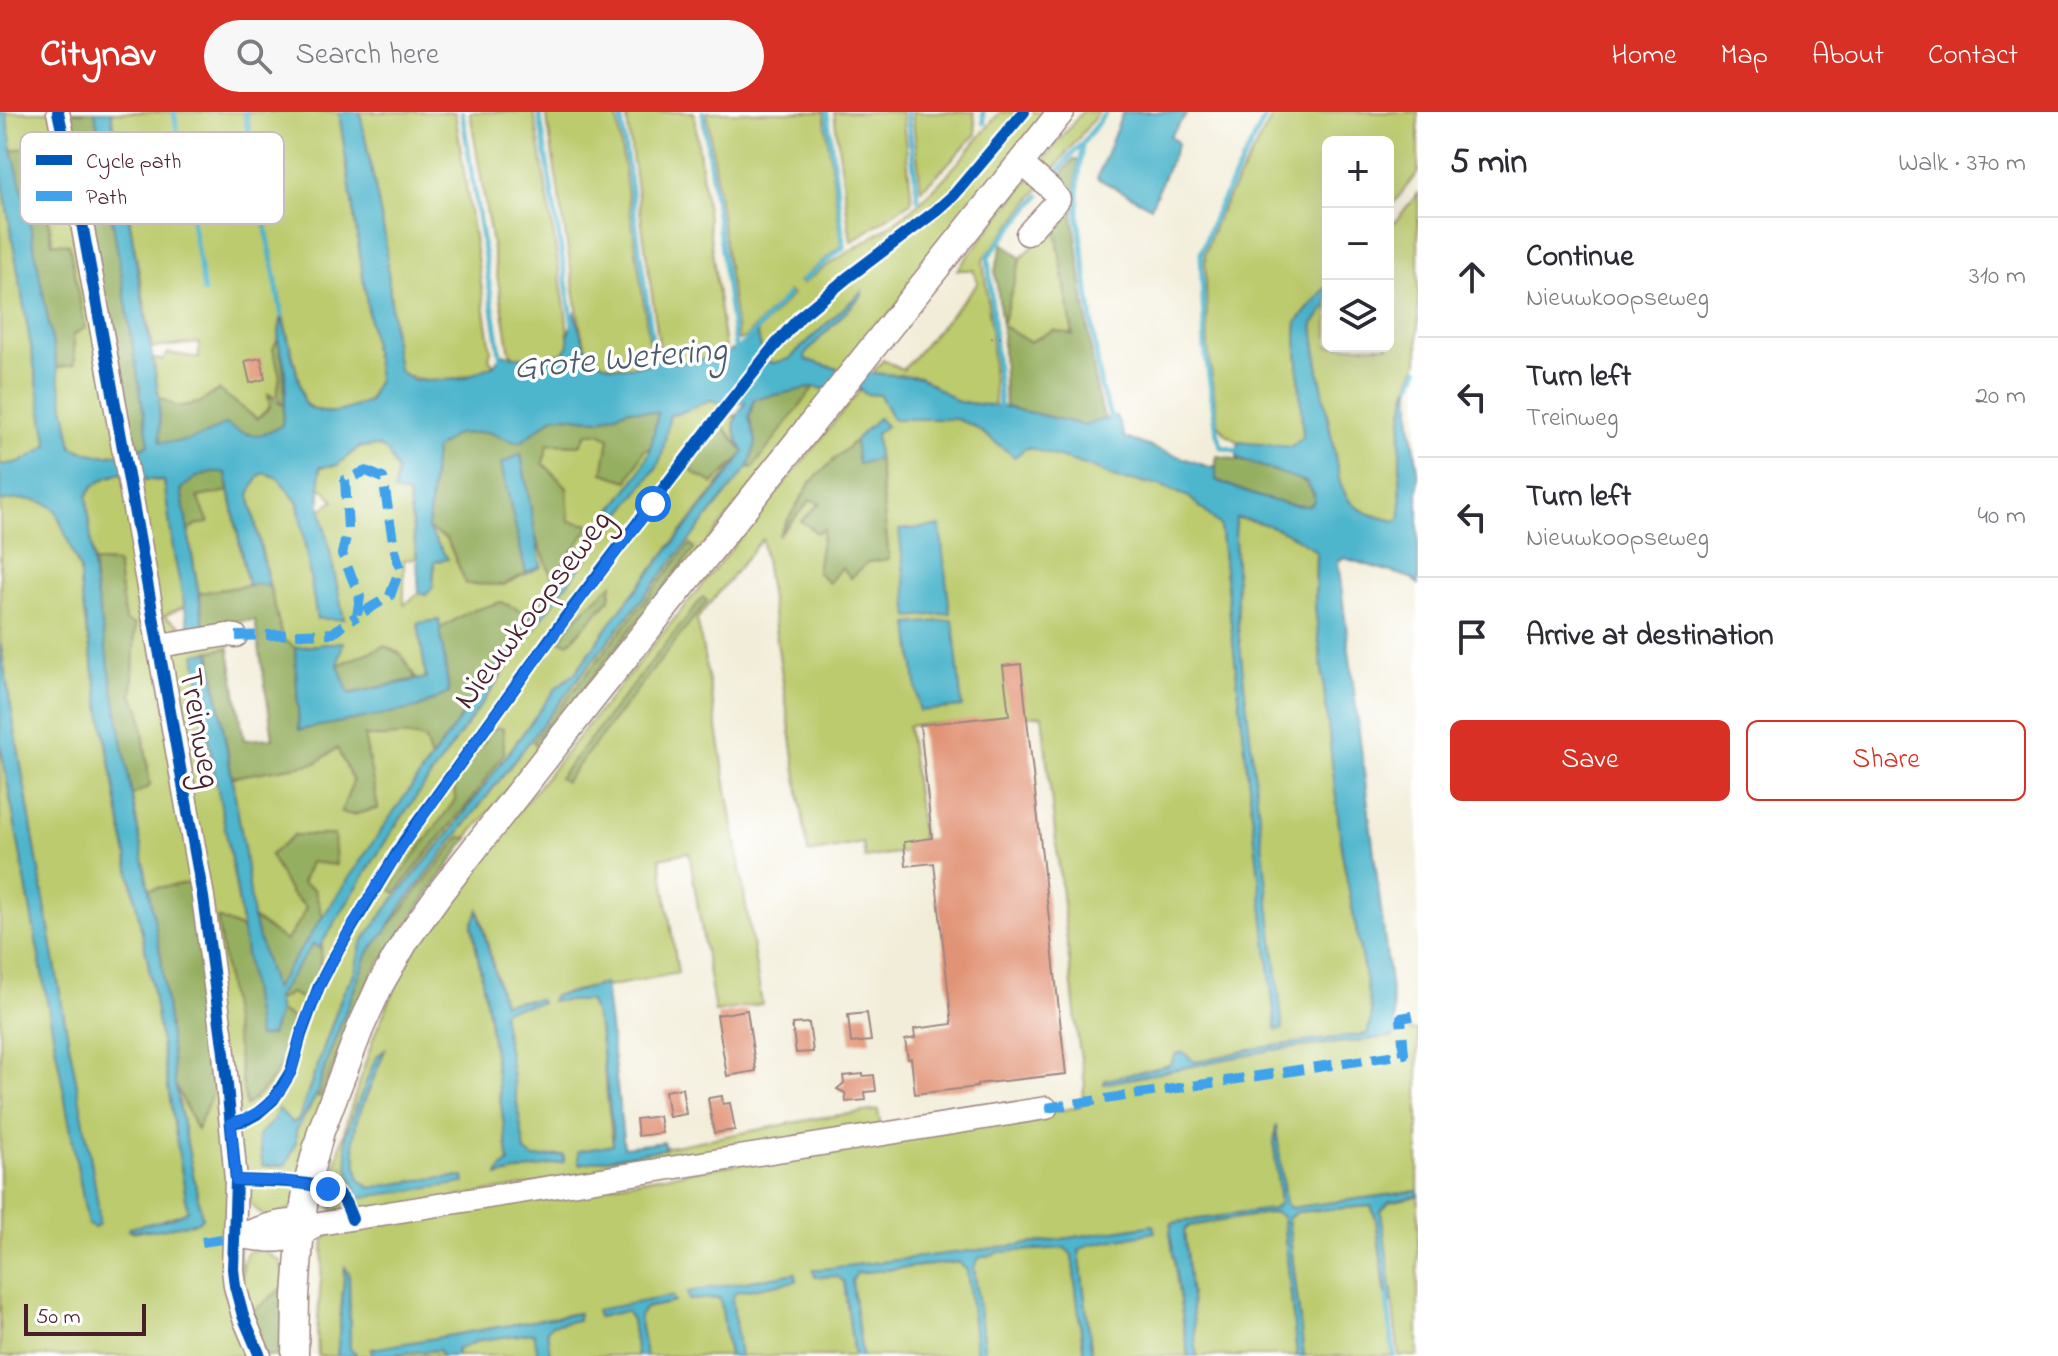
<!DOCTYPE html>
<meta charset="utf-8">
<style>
body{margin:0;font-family:"Indie Flower",sans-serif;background:#f7f7f7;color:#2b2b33}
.controls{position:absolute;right:24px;top:24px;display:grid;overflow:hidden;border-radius:12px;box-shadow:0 8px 32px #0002}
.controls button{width:72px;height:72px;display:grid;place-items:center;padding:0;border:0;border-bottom:2px solid #e1e1e2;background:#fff;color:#2b2b33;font:40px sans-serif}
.scale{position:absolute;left:24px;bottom:20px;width:122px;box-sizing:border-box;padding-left:8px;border:4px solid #4a1f2b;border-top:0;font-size:22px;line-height:28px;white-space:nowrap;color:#4a1f2b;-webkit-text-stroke:6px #fff;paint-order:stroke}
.stop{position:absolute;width:24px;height:24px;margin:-18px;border:6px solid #1a73e8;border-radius:50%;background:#fff}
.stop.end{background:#1a73e8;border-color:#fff;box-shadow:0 2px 8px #0008}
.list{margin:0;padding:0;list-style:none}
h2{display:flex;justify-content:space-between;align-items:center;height:104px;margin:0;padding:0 32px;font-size:34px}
h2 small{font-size:26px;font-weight:400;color:#7c7c81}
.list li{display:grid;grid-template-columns:52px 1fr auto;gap:24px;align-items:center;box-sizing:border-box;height:120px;padding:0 32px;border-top:2px solid #e1e1e2}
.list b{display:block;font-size:30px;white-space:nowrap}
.list p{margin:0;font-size:26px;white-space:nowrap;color:#7c7c81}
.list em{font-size:26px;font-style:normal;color:#7c7c81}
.actions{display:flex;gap:16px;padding:24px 32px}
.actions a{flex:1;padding:18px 0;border:2px solid #d93025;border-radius:12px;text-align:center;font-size:28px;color:#d93025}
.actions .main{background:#d93025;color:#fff}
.icon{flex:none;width:44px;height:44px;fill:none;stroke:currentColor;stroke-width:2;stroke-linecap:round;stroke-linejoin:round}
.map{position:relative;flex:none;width:1418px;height:1244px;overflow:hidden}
header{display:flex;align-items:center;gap:48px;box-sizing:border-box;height:112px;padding:0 40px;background:#d93025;color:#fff}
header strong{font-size:38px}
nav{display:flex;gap:44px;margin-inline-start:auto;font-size:28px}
.search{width:560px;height:72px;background:#f7f7f7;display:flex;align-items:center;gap:20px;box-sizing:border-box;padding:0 28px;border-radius:44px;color:#7c7c81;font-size:30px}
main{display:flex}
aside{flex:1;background:#fff}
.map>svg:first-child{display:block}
.green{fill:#bccb6d;stroke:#83754c;stroke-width:2;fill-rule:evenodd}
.forest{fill:#95af60;stroke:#706746;stroke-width:2}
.water{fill:#4db5cc;stroke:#4c6a7c;stroke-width:2}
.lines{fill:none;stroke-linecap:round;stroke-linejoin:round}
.stream{stroke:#4db5cc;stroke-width:5}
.building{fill:#e19374}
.minor-casing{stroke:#9e8682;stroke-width:25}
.major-casing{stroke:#9e8682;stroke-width:29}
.path{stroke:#9e8682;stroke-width:3;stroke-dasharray:2 6;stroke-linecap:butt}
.minor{stroke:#fff;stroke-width:22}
.major{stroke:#fff;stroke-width:26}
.quiet{stroke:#40a2eb;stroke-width:10;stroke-dasharray:20 10;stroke-linecap:butt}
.cycleway-casing{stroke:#fff;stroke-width:17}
.cycleway{stroke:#0057b8;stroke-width:12}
.route{stroke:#1a73e8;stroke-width:10}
.labels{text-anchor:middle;stroke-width:7;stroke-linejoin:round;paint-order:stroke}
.street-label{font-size:34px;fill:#4a1f2b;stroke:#fff}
.water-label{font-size:36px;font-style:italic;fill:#4b5b6b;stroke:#fff}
.key{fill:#fff;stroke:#c9bcbf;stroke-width:2}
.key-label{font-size:22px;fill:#4a1f2b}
</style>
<header>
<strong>Citynav</strong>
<div class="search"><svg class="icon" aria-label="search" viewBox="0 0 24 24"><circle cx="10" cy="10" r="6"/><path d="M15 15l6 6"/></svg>Search here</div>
<nav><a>Home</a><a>Map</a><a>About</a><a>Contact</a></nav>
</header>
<main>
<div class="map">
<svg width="1418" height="1244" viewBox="0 0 1418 1244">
<rect width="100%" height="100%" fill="#fff"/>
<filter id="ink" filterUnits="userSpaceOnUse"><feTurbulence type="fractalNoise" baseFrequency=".0125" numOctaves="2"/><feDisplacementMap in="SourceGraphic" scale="16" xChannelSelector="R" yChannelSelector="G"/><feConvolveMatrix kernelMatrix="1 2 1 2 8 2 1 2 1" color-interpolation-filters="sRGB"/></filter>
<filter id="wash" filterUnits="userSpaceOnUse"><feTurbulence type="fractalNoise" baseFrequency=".006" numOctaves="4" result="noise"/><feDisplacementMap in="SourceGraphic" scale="32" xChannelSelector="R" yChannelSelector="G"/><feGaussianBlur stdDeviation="1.8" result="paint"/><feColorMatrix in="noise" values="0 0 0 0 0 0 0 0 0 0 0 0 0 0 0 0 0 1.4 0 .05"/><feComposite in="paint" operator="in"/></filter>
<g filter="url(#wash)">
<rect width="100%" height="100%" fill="#f2edd8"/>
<path class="green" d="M6,0H66L132,338C107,345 96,346 72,336L56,256L75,252L73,222L85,215L69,133L53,131L36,35L12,38Z
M111,0H243L281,205L278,227L273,237L280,264L277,284L268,282L270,295L257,307L219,278L199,291L176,295L159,285L153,247L163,248L168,241L199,246V231L152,236Z
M247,0H339L378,267L368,289C343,299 331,307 305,292L285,213Z
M360,0H455L491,238L489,247L494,253C463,268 430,278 399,259L395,239L385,125Z
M470,0H534L566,202L569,233L564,241C547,246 525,252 510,241Z
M546,0H616L651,242L648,252C632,256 605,258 592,244C587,239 584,228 581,221Z
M626,0H694L725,237C707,250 682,253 661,246Z
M707,0H824L842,133L799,169L802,172C831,148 868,130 899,107C939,78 969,37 1000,0H1048L845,259L806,248L804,242L861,183V180L789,247L773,251L758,246L762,240L757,220L792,183L789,180L745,226L738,228Z
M834,0H902L912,89L851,130Z
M912,0H974L976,22L940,60L921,78Z
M1082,0H1099L983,148L991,216L995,294L958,290L920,265L873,261L883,248L903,258L978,171L973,158H957Z
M1275,0H1418V60L1388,98V30H1328V173L1297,210L1296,224L1304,325L1292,336L1238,330L1226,322L1218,312L1208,235L1205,141L1218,104Z
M0,55L48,334C34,345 18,352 0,353Z
M1418,81V251C1394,296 1401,355 1401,405L1396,409C1380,406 1360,401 1349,389C1345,384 1343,376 1340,371L1318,253L1313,212L1328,193V234H1388V118Z
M1055,113L1073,223L1054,219L1029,230L1002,213L1021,146Z
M814,275L830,278L489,700L386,819L398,799L581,563L748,354L752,356ZM691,433L694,438L537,633L534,630Z
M861,277L865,282L880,283L894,307H955L972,313L989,325L1024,337L1030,336L1045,340L1091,355L1120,368L1137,369L1159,373L1189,385L1220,413L1277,918L1238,516L1235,425L1236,406C1264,410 1296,421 1316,440L1315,494L1342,740L1372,904L1367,922L1258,936L1195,950L1176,942L1170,953L1106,968L1105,971L1271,938L1393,925L1396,920L1409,913L1411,919L1418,918V1079L1290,1096L1285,1090L1276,1017L1274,1033L1280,1092L1273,1097L1172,1111L1170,1120L1188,1244H1092L1079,1137L1088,1133L1153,1113L1036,1131L813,1158L815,1165L837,1164L844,1170L854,1244H740L732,1187L736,1180L795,1169L689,1187L720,1186L729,1244H646L639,1204L645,1196L674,1190L596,1198L599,1205L626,1198L632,1208L637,1244H550L547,1218L552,1213L578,1208V1201L371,1238L373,1244L440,1238L441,1244H354L355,1241L350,1237L349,1162L345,1156L337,1244H318L317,1220L324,1127L334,1119L1080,995L1085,972L1078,928L1042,603L908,614L924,737L865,746L863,731L808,741L762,427L697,507L712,585L762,892L715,900L689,740L660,746L678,861L607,875L604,872L553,884L552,889H590L599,916L613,1034L578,1039L580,1052L818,1006L878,998L880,1009L877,1017L344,1103L332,1097L328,1084L347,1008L375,921L408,848L446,789L477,750ZM879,307L876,322L889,447L868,450L851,465L842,455L829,471L817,459L824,416L820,391L811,388L781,419L811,370ZM479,800L503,891L538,887L540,890L506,897L502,901L525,1040L534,1046L563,1043L564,1049L499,1064L509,1050L488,899L472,813ZM384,940L357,1007L353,1029L359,1067L370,1076L426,1067L463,1065L358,1086L345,1023Z
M710,288L723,291L735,290L722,308L736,303C732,315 737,325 742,336L722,314L713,371L738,348L623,494L575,561L557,575L451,719L393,788L361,832L355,860L343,881L298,1009L292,1011L272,1010L258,1024L263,1054L286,1053L296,1030V1019L316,984L319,985L349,916L294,1095L271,1106C242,1098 235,1055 226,1029L252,1244H0V630L88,1113L92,1054L63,899L0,531V390C17,386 44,385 56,398L80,458V472L87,521L129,756L148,850L188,1099L131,1120L198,1110L202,1105L175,972L196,1017L191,771L148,777L131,684L150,673L140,597L132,584L135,514L125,509L117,451L94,450L88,419L87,384L92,375L106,366L121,361L138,367L164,369L174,443L185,494L164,504C197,525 195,524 231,510L227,523L229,538L226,536L196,542L243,817L218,807L246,994L261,981L285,948L299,910L279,899L276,889L291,881L306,889L319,862L322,829L392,719L557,485L657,355L662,343L669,303Z
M587,321H599L644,338L651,335L647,350L638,363L533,504L501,490L468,500L440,517L438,508L419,511L426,567H416L401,542L384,534L338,553L342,530L295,536L283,527L278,511L249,382L260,362L265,361L278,366L298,391L317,506L344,507L321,398L334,389L326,379L320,376V355L337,353L359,335L379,334L388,340L408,383L417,446L404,448V493L419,481L426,483C441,465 432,438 428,417L447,427L503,473L541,455L536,426L553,466L590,413L569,409L567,376L543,351L548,332L580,333Z
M229,379L248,473L199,481L188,420L194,413L198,385Z
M363,622L416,623L425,628L431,647L323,805L314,778L302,772L310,750L294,723L290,781L306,795L301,807L286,829L253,806L245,742L232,665L316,651L337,636L353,669L352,703L378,697Z
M1418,1084V1244H1399L1381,1099L1389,1090Z
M1371,1094L1376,1107L1393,1244H1304L1288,1107L1296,1100Z
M1276,1100L1283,1106L1297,1244H1197L1184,1119L1189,1114Z
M1065,1136L1072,1143L1084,1244H985L974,1155L979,1146L1000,1140Z
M263,1138L280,1149L286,1173L251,1201C245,1182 237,1157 248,1139Z
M959,1150L967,1158L977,1244H862L851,1169L857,1161Z
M535,1221L538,1244H457L456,1238L480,1228Z"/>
<path class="forest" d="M66,0H95L149,333L132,338Z
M36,34L52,131L69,132L85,216L73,223L75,252L56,256L27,97L12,38Z
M1073,47L1078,49L1073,103L1097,282L1105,307L1084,313L1005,295L1002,213L995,158L1003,131L1021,146L1002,213L1029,230L1054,218L1073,223L1055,113L1069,87L1055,72Z
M278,227C286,262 286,278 282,313L271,320L261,324L238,320L208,322L194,328L177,330H159V285L177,295L199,291L219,278L257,307L270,295L268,282L282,293L277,284L280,264L273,237Z
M814,275L752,357L749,354L756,330L749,305L754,287Z
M629,297L658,301L651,335L644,338L628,369L603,361L609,326L599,321H587L580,333L548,332L543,351L567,376L569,409L591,413L553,467L536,426L521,342L501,352L526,461L503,473L466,472L447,427L428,417L435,337L456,322L488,320L511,329L521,330L555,304H566L599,308Z
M722,313L744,340L738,348L713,371L692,360V350Z
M855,328L858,352L878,347L889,447L868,450L851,466L842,455L829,471L817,460L824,417L817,421L801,409L820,391L811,388L778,424L811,370Z
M1216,344C1231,345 1298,363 1307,372C1312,377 1314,383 1315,389L1309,394C1276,393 1246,381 1216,368Z
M212,359L226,361L229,379L198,385L209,411L195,413L188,420L181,377L190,368Z
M690,432L694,437L538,634L533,630Z
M94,450L117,451L125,509L135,513L132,584L140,597L150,674L131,684L95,476Z
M260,472L266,473L270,476L283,527L295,536L299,618L449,581L440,517L468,500L501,490L533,504L431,647L425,628C405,618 383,630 364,623L378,696L352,703L341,700L353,669L337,636L316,651L232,665L210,540L227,536L229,538L244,628L273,626L255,508L231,510L205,520L199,481Z
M612,472L610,487L569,531L560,529L578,503Z
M703,485L707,489L565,670L559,666Z
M384,534L401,542L416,567L348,582L338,553Z
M495,616H503L504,641L468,692L395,781L390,777L455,688L454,672Z
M294,723H334L336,753L310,750L302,771L314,777L323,805L273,878L253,806L286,829L301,807L306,795L290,781L270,743Z
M460,725L468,726L374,859L320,985L316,984L328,945L368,841Z
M191,771L220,964L197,1018L175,972L161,846L148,777Z
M217,806L243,817L258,925L271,923L279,899L299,910C291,944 272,972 246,994Z
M322,829L319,862L306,889L291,881L276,889L275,886L313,831L319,835Z
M286,1173L284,1244H263L251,1201Z"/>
<path class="water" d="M0,0H6L12,38L27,97L72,335C103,349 118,344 149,333L95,0H111L159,285L160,330C187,331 201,326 225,312C246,325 261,328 282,313L286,276L285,256L278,227L282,204L305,293C331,307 343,299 369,289L378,267L339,0H360L385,125L395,239L399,259L413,268L426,269L462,267L494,253L502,242L533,247L564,241L569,233L568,223L575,201C579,215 583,233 592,244C605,258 632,256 648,252L656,241L662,246L675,251L712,246L745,233L757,220L762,241L758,246L773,251L789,247L862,179V183L805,242L806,248L845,259L920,265L959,290L1005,295L1084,313L1116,304L1125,326L1209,355L1216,354V368C1247,381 1276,393 1309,394L1314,389V382L1306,370L1237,346L1238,330L1292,335L1303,325L1296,224L1297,210L1328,173V193L1313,212L1318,253L1340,371C1343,376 1345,384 1349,388C1360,401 1380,406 1396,409L1401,405C1401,362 1395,313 1411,272V311L1418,360V472L1411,466L1344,446L1338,449L1396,920L1393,925L1271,938L1104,972L1105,968L1170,953L1176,942L1183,940L1195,950L1258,936L1367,922L1372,903L1342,741L1315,494L1316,440C1297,423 1262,408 1236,406L1235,425L1238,516L1283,917L1276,918L1220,413L1189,385L1159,373L1137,369L1121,368L1091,355L1030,336L1024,337L1015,345L972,313L955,307H893L880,283L865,282L861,277L830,278L814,275L754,287L749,305L756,330L749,354L581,563L398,799L386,819L368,841L328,945L316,984L296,1019V1030L286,1053L263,1054L258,1024L272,1010L279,997L292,1011L298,1009L343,881L355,860L361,832L393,788L451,719L557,575L575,561L623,494L736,353L744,340C732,316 730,313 745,290L722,291L710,288L678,302L670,303L662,343L657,355L557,485L392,719L319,836L313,832L276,886L279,899L271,923L258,925L237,779L206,615L195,542L210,540L245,742L253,806L274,877L388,708L533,504L638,363L650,339L658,301L629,297L599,308L566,304H555L521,330L511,329L488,320L456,322L435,337L428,417L448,447L434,450L433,475L426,483L419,481L417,446L408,383L394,379L397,359L388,340L378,334L359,335L337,353L320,355V393L344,507H317L298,391L278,366L265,361L260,363L249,382L269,475L260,472L248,473L226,361C208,357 193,365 181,378L205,520L190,521L174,443L164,369L138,367L121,361L106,366L92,375L87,384L95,476L161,846L175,972L202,1106L198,1110L156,1118L128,1119L129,1116L172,1106L188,1099L148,850L129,756L87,520L80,472V458L56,399C44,385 17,386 0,390V353L21,350L48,334L0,55Z
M1123,0H1188L1170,24L1178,31L1151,95L1097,66Z
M878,306L886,314L876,322L878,347L858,352L855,328Z
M521,342L541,454L526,461L501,352Z
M940,414L950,501L909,505L899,418Z
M439,508L449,581L417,596L299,618L295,536L343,530L338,553L349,582L426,566L418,511Z
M953,508L962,595L919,599L909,512Z
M0,531L63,899L92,1054L98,1093L99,1112L95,1116L88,1113L0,630Z
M478,798L503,891L539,887L541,891L506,897L502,901L525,1040L534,1046L564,1043V1050L498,1064L500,1058L509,1050L488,899L472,813Z
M605,872L624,1035L664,1030L665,1037L579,1052L578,1039L613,1033V1021L599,916L590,889H551L554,884L570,881Z
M385,938L357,1007L353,1029L359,1067L370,1076L426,1067L464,1065L465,1071L358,1086L349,1060L345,1023L376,945Z
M1276,1012L1285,1090L1290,1096L1418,1079V1084L1389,1090L1381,1099L1393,1190L1388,1192L1376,1107L1371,1094L1296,1100L1288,1107L1304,1244H1297L1283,1106L1275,1100L1189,1114L1184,1119L1197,1244H1188L1170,1120L1172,1111L1272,1097L1280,1092L1274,1033Z
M1153,1113L1155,1120L1089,1133L1079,1138L1092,1244H1084L1072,1143L1065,1136L1000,1140L979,1146L974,1155L985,1244H977L967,1158L959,1150L857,1161L852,1169L862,1244H854L844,1170L837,1164L815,1165L813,1158L1036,1131Z
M345,1155L349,1162L350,1237L356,1241L354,1244H337Z
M796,1161V1169L736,1180L732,1187L740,1244H729L720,1186L689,1188L687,1180Z
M672,1184L675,1190L645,1196L639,1204L646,1244H637L632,1208L626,1199L598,1205L596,1198Z
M579,1201L578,1208L552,1213L547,1218L550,1244H538L534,1221L480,1228L456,1238L457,1244H441L439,1238L373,1244L371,1237Z"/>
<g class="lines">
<path class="stream" d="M174,0L204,180
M245,0L282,204
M462,0L501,248
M539,0L573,213
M620,0L655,248
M703,0L736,241
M907,0L918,87
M983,0L984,11
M1106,0L1082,32L1078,71V105L1101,277L1112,309
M1054,66L1070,44L1082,32
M802,169L844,135L827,0
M737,239L788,183
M1411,272L1418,257
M1002,299L1000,295L988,144L1039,84
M1243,340L1221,335L1216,314L1205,236L1201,141L1215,103L1268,0
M1387,1185L1394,1244"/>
</g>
<g id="blocks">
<path class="building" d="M261,246L265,267L250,271L245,249Z
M1021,552L1066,962L977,972V975L915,982L911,946L908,947L905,928L915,926L914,917L952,912L934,751L906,754L904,730L932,726L920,613L1009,603L1003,554Z
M747,898L756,959L727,964L717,903Z
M867,901L871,929L851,931L848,903Z
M809,911L813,940L796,941L792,912Z
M863,962V964L874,963L876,979L865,980L866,988L846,990L845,981L837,977L844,971L843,964Z
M682,976L686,1002L669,1005L665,979Z
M722,984L723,992L730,991L735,1018L714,1021L708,986Z
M659,1004L662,1021L638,1024L636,1007Z"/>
</g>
</g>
<g filter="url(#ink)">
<use href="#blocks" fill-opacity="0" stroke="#9e8682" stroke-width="2"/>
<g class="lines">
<g class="minor-casing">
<path id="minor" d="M58,0L79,95L129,369L203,785L224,941L236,1068L233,1157L235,1174L243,1204L260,1244
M1020,50L1051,77L1059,87L1027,122
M159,534L227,523L236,524
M235,1125C264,1114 288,1103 319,1112L1046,996
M241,1125C267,1129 289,1133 311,1117"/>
</g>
<g class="major-casing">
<path id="major" d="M295,1244L296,1184L301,1115L307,1072L321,1019L360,917L380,873L406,828L442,778L595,583L1061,0"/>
</g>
<path class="path" d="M991,226L1005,225"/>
<use href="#minor" class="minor"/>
<use href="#major" class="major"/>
<path class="quiet" d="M366,359L383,366L394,435L400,456L390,484L357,504L360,485L342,442L348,417L345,368Z
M236,524L333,521L343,513L357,504
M1046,996L1404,942L1401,906L1418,903
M202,1130L235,1125"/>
<g class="cycleway-casing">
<path id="cycleway" d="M58,0L79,95L129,369L203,785L224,941L236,1068L233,1157L235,1174L243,1204L260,1244
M231,1011L246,1008L257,1002L273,988L291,959L301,923L319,874L333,847L404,729L564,507L719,304L772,237L800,205L847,166L936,99L954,83L1024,0
M236,1068C260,1069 316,1068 336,1080C345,1086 348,1097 352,1107"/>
</g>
<use href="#cycleway" class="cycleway"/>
</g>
</g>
<g class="lines" filter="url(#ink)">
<path class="route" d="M328,1077L286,1069L236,1068L231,1011C260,1004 281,985 292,957C296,946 298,933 301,922C310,895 321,868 335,844C376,769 425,700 475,631C533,550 592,471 653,392"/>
</g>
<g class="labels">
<g class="street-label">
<text transform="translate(531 496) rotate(-53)" y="12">Nieuwkoopseweg</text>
<text transform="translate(202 616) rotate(80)" y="12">Treinweg</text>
</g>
<g class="water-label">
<text transform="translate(620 244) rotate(-5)" y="13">Grote Wetering</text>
</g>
</g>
<rect x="20" y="20" width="264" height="92" rx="12" class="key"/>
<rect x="36" y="43" width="36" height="10" fill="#0057b8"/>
<rect x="36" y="79" width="36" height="10" fill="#40a2eb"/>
<g class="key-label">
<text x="86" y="56">Cycle path</text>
<text x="86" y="92">Path</text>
</g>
</svg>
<div class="controls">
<button>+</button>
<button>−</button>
<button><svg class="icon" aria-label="layers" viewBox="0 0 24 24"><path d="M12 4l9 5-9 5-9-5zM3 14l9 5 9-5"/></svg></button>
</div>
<div class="scale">50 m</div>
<div class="stop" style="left:653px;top:392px"></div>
<div class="stop end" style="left:328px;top:1077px"></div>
</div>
<aside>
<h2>5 min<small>Walk · 370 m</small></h2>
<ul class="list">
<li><svg class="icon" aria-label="ahead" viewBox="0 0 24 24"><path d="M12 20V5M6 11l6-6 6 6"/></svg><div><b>Continue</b><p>Nieuwkoopseweg</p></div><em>310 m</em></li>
<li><svg class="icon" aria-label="left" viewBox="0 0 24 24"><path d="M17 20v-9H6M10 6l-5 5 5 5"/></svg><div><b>Turn left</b><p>Treinweg</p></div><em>20 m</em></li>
<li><svg class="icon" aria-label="left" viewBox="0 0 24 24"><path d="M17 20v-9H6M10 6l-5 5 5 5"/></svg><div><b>Turn left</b><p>Nieuwkoopseweg</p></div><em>40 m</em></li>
<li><svg class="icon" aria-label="arrive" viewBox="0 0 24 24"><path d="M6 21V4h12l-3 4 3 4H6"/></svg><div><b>Arrive at destination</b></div></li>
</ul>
<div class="actions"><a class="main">Save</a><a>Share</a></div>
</aside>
</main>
